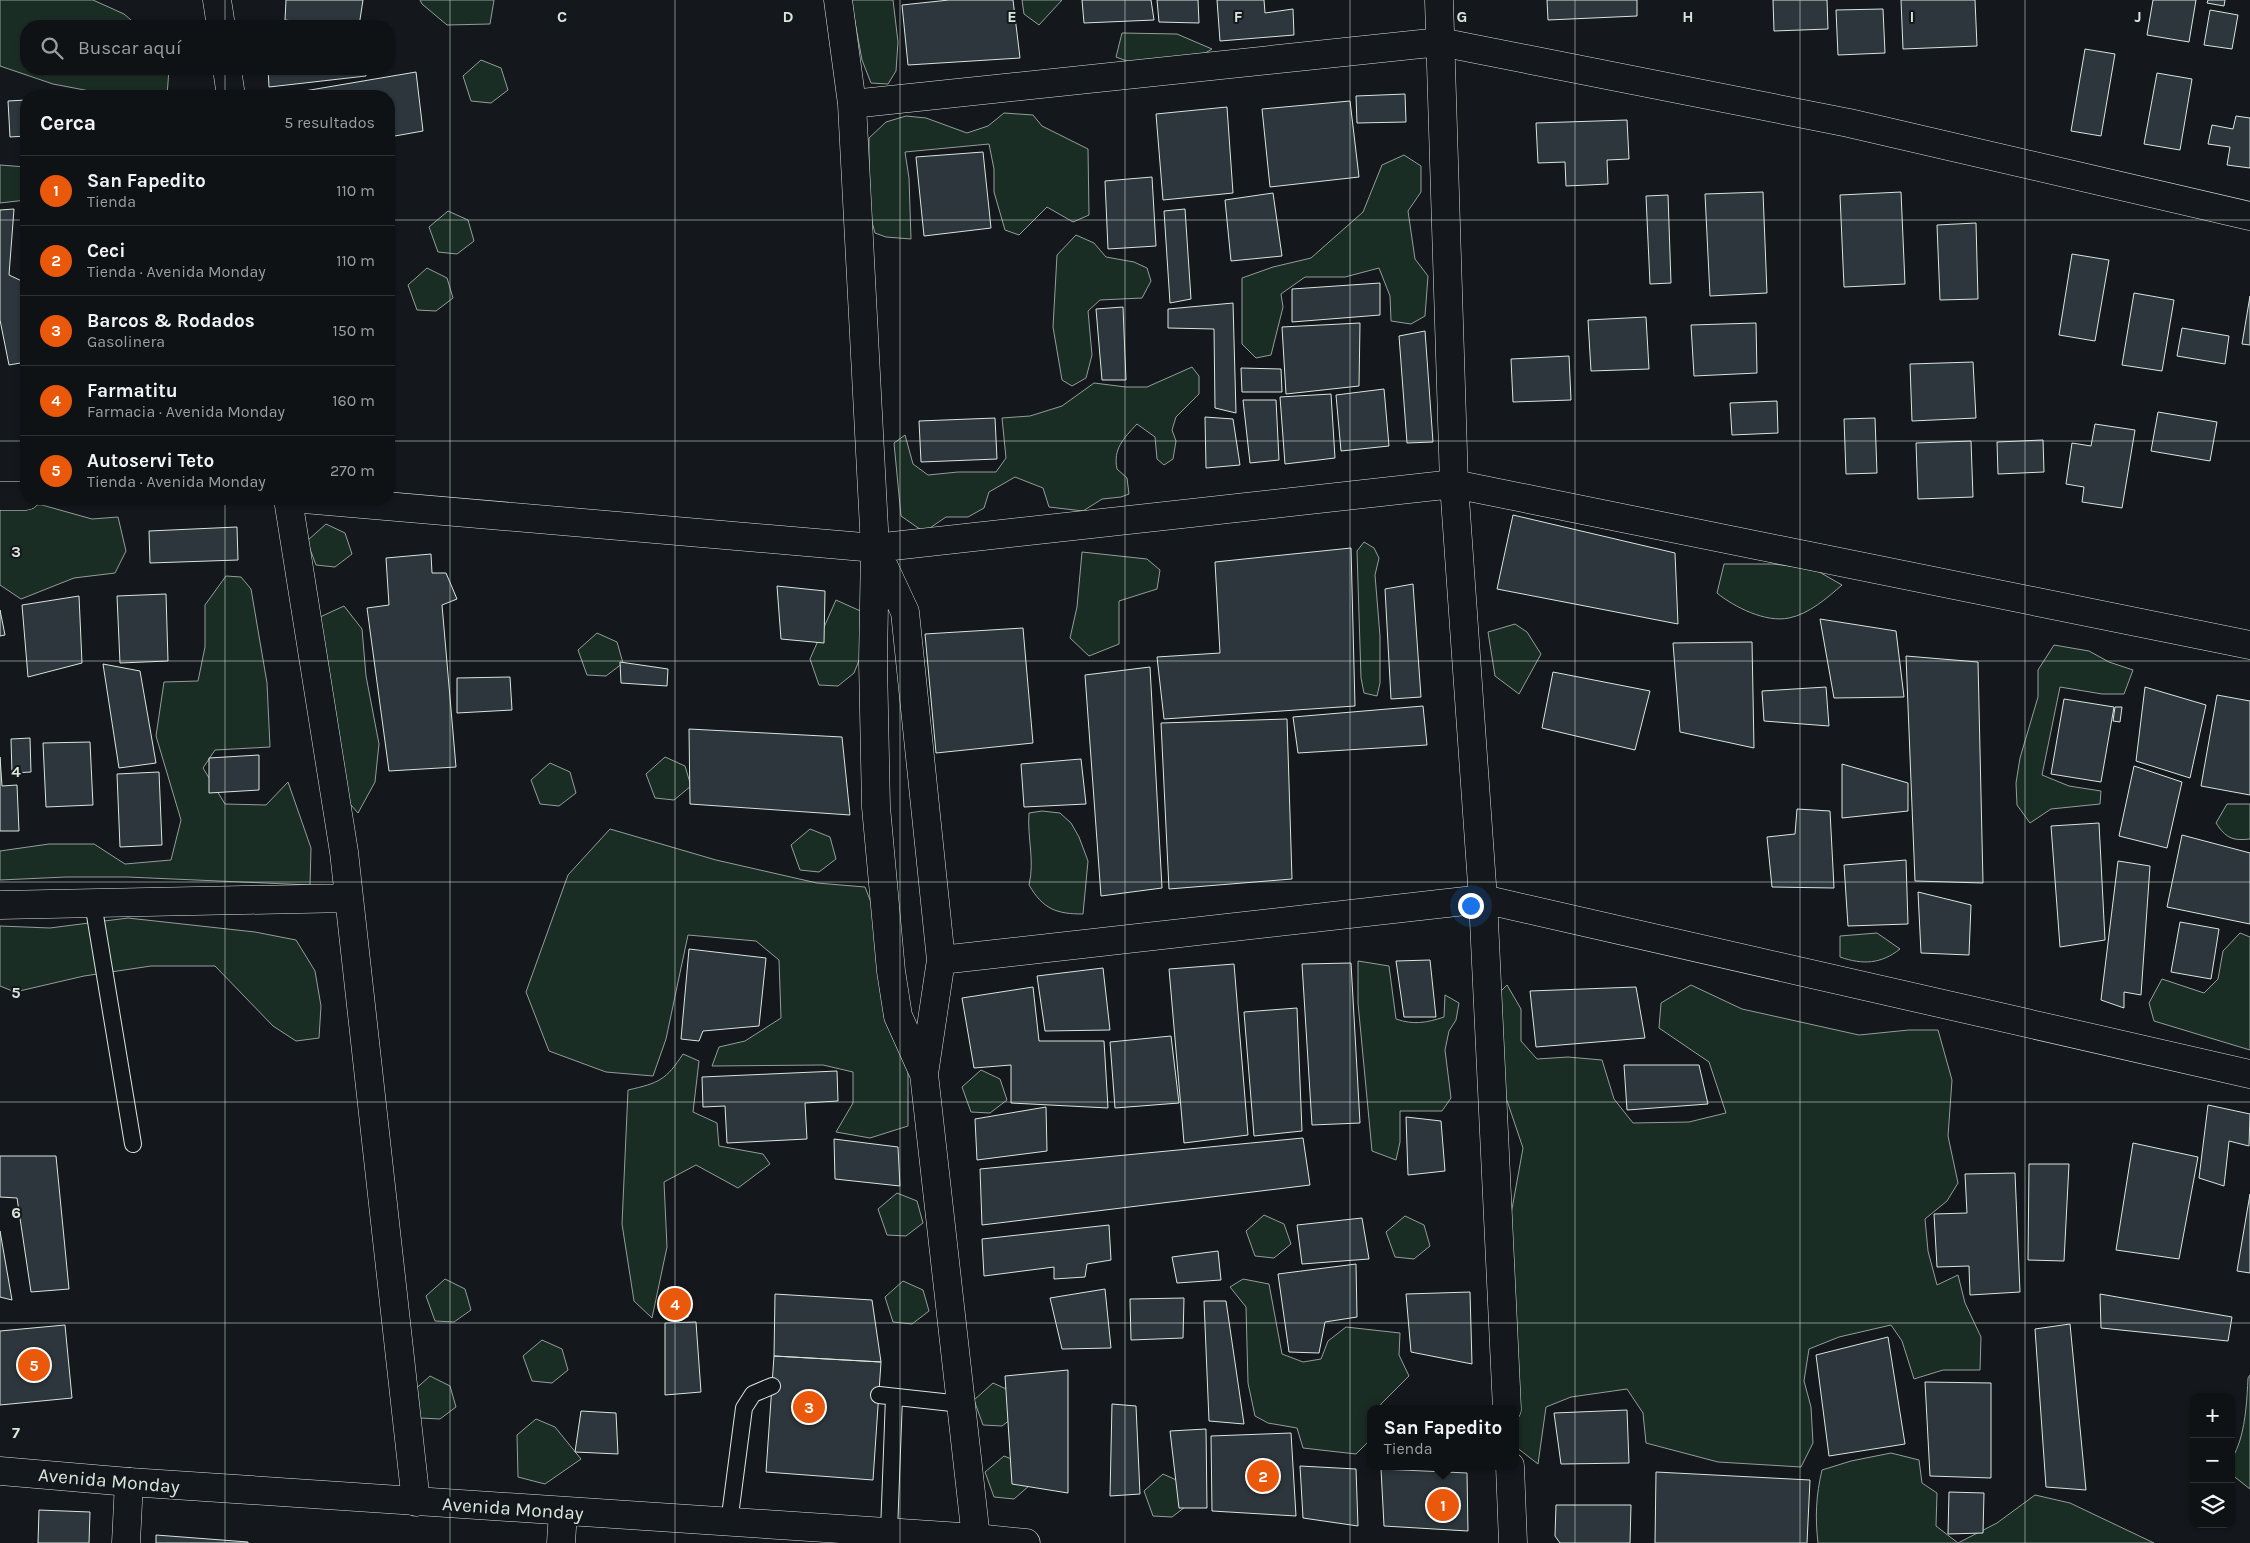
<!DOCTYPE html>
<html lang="es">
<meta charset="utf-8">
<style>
body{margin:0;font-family:Karla,sans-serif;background:#181b1e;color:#f1f3f6}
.controls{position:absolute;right:15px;bottom:15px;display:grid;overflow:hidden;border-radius:10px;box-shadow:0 1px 4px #0004}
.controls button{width:45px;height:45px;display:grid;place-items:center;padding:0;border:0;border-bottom:1px solid #2f3234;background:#0f1215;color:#f1f3f6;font:25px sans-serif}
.you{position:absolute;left:1470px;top:905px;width:18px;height:18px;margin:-12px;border:4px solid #fff;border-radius:50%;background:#1a73e8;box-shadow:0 0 0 8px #1a73e833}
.badge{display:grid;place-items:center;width:32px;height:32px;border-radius:50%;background:#ea580c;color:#fff;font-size:16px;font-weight:700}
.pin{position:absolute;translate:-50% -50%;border:2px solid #fff;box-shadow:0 1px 5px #0006}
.popup{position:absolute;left:1367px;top:1405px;width:152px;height:65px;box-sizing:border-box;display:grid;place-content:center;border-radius:10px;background:#0f1215;filter:drop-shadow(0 1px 4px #0005);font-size:16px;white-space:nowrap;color:#9b9ea0}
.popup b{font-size:19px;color:#f1f3f6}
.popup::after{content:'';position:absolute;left:50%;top:100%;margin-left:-10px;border:10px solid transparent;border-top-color:#0f1215}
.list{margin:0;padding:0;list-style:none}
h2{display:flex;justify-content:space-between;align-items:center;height:65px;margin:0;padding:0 20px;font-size:21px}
h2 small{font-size:16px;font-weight:400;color:#9b9ea0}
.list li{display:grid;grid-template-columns:32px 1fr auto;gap:15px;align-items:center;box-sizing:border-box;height:70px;padding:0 20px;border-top:1px solid #2f3234}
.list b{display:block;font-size:19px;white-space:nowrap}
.list p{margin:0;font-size:16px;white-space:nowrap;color:#9b9ea0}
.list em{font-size:16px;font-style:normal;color:#9b9ea0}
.icon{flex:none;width:28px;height:28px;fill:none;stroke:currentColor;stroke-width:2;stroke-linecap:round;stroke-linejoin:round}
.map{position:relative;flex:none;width:2250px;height:1543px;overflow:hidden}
.search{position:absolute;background:#0f1215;box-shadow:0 1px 4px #0004;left:20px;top:20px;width:375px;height:55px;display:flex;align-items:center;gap:12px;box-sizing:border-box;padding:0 18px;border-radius:20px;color:#9b9ea0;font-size:19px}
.panel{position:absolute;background:#0f1215;box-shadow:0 1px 4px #0004;left:20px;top:90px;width:375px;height:415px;border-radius:20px}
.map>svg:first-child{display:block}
.green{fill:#1a2d24;stroke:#939e99}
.building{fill:#2c363c;stroke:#d8e6dc}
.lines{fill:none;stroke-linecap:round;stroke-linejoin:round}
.service-casing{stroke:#d8e6dc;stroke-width:18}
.minor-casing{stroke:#d8e6dc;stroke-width:29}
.secondary-casing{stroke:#d8e6dc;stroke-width:29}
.service{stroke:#14181c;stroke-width:16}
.minor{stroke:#14181c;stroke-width:28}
.secondary{stroke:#14181c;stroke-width:28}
.grid{fill:none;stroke:#d8e6dc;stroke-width:1;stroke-opacity:0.55}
.labels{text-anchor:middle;stroke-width:4;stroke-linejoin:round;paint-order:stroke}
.street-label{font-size:19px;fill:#d8e6dc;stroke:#14181c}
.grid-label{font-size:16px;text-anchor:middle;font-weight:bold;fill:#d8e6dc;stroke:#14181c;stroke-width:4;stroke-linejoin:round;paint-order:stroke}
</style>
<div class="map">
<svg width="2250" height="1543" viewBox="0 0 2250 1543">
<rect width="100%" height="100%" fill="#14181c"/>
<path class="green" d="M0,0H93L124,14L138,26H26V69H169L167,96H116L53,84L0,66Z
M420,0H494L490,24L447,25L422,4Z
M851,0H893L898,42L896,71L888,84L871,83L862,60Z
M1022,0H1062L1039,25L1024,14Z
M1122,33L1177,34L1212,49L1200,56L1132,63L1116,57Z
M481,60L501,68L508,90L491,103L471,101L463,76Z
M1004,113L1033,115L1042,126L1088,149L1089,215L1073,222L1047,207L1019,235L1005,230L994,192V169L989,144L905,152L909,178L911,239L886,237L875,233L869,211V138L886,122L906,116L926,118L967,133L988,126Z
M1404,155L1421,166V192L1408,211L1415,259L1428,276L1425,316L1411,324L1391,321L1390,296L1379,268L1345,277H1305L1281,294L1283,307L1271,355L1256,358L1242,344V278L1273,267L1311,258L1363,212L1382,165Z
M0,165L26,167V200L0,203Z
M448,211L468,220L474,241L457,254L438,252L429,227Z
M1076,235L1094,243L1106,257L1134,262L1147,268L1151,281L1142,298L1100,300L1088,311L1092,355L1086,378L1072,386L1062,380L1053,327L1057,255Z
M427,268L447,278L453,298L436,311L417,310L408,285Z
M1192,367L1199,376V394L1176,417L1172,430L1176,441L1173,459L1164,465L1157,459L1155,437L1137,424C1123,439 1113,449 1117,469L1127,478L1129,494L1121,497L1102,499L1083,511L1049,507L1043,488L1015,477L989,492L984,508L968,517H946L924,532L901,516L894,443L905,435L913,464L928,475L958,472H996L1006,458L1002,418L1030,416L1062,406L1094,383L1126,387H1147Z
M0,504L42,505L92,519L118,517L126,551L115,573L74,578L21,599L0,585Z
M326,524L345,533L352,554L335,567L316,565L307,541Z
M1364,542L1374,548L1379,558L1375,575L1380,636V683L1377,696L1364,693L1361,678L1357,551Z
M1082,552L1147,559L1160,570L1157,589L1119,601V644L1089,656L1070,638L1077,607Z
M1724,564H1773L1814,569L1842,585C1827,598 1809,614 1789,618C1766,623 1734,607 1717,593Z
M226,576L241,577L251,589L267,683L270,747L215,750L203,768L225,804L266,805L288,782L311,848L310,885L127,877H66L0,880V851L49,844H94L125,864L171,860L181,820L156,736L164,682L198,681L205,647V605Z
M836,600L876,618L854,673L838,686L819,685L810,659Z
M344,606L362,629L366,676L379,744L375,782L358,813L342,795L320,617Z
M1515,624L1527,632L1541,654L1519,694L1495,676L1488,632Z
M597,633L617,642L623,663L606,676L587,675L578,650Z
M2054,645L2089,651L2109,662L2133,670L2124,694H2102L2060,687L2042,775L2069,786L2101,791L2100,804L2051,809L2030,823L2017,805L2016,783L2020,758L2038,697V670Z
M665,757L685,766L691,786L674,800L655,798L646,774Z
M550,763L570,772L576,793L559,806L540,804L531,780Z
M2227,804H2250V839C2232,841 2226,838 2216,823Z
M1042,811L1060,813L1071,823L1079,837L1088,861L1083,914C1056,914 1043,909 1029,885C1035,860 1027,838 1029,813Z
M610,829L716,860L817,883L865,887L882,931L908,1068V1126L870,1138L836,1132L853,1103V1072L823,1065L712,1066L719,1047L745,1041L781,1018L779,960L756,941L688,935L666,1039L653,1076L606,1072L549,1051L526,992L568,875Z
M810,829L830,837L836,859L819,872L800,870L791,845Z
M128,918L255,932L296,940L315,971L321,1006L319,1038L296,1041L273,1026L215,966H151L84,976L15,992L0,986V926L50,928Z
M1877,933L1900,949C1881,964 1863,965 1840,957V936Z
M2240,933L2250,937V1050L2154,1021L2149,1003L2162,979L2204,993L2218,979L2223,951Z
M1358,961L1389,966L1396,1019C1413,1025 1426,1023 1444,1017L1445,995L1459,1003L1456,1020L1449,1031L1445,1050L1451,1098L1442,1111H1400V1142L1396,1160L1372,1151L1358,1003Z
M1507,985L1521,1009V1041L1537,1059L1568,1057L1602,1060L1614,1099L1633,1123L1689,1122L1726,1113L1709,1062L1659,1028L1661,1003L1691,985L1742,1009L1859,1035L1909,1030H1938L1952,1080L1948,1136L1958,1183L1947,1201L1925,1219L1928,1251L1937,1285L1958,1275L1965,1303L1981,1337L1980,1370H1943L1914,1379L1902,1341L1891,1325L1839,1337L1809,1349L1804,1381L1811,1407L1813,1443L1801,1467L1718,1462L1646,1443L1643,1413L1627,1389L1571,1397L1546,1407L1538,1464L1516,1447V1333L1510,1220L1523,1148L1496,1068L1492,1000Z
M683,1054L699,1061L693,1112L717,1123L719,1146L763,1154L770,1164L738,1188L696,1165L664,1182L667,1247L652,1318L634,1301L622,1224L628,1090C659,1083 666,1080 683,1054Z
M981,1070L1000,1079L1007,1100L990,1113L971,1112L962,1087Z
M897,1193L917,1201L923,1223L906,1236L887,1235L878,1209Z
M1264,1215L1284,1224L1291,1244L1274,1258L1255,1256L1246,1231Z
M1405,1216L1424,1225L1430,1246L1414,1259L1395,1257L1386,1232Z
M445,1279L465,1289L471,1310L454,1322L435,1321L426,1296Z
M1243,1279L1269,1284L1282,1354L1303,1362L1321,1359L1328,1341L1346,1327L1400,1333L1399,1355L1409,1376L1381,1404L1379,1409H1370V1440L1356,1454L1303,1448L1297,1428L1268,1423L1255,1416L1248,1383L1246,1307L1230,1287Z
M903,1281L923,1290L929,1311L912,1324L893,1322L885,1297Z
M542,1340L562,1349L568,1370L552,1383L532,1381L523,1356Z
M2250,1375V1489L2231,1474C2231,1456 2235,1456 2240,1440C2246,1420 2247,1398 2248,1378Z
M430,1376L450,1386L456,1407L440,1419L420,1418L411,1393Z
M993,1383L1013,1392L1019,1413L1002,1426L983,1425L974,1400Z
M536,1419L555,1427L581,1459L545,1484L518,1477L517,1435Z
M1891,1453L1919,1460L1922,1483L1937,1493L1936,1526L1958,1543L1997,1523L2035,1495L2070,1503L2154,1543H1818C1815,1517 1816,1495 1822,1470L1851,1461Z
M1004,1456L1024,1464L1030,1485L1014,1499L994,1497L985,1472Z
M1163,1474L1183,1483L1189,1504L1172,1517L1153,1516L1144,1491Z"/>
<path class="building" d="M286,0H363L359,26H333L285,20Z
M949,0H1013L1020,58L908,65L902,5Z
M1082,0H1151L1154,20L1084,23Z
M1157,0H1198L1199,23L1159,22Z
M1217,0H1264L1265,13L1293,9L1294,35L1220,41Z
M1547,0H1637V16L1548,20Z
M1773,0H1827L1828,29L1774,31Z
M1901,0H1975L1977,46L1903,49Z
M2153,0H2196L2189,42L2147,35Z
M2208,0H2225L2224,6L2207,3Z
M1883,9L1885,53L1838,55L1836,10Z
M2210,10L2238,15L2232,49L2204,45Z
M266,21L296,26H266Z
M2085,49L2115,54L2101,136L2071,131Z
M268,69H366V76L269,87Z
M416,72L423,131L389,137V96H275Z
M2157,73L2192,79L2180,150L2144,144Z
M1405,94L1406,122L1357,123L1356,96Z
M26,100V136L10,137L8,101Z
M1350,101L1359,177L1270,187L1262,109Z
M1227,107L1233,193L1163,200L1156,114Z
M2236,116L2250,118V168L2227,165L2230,147L2208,144L2212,125L2233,129Z
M1627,120L1629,159L1607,160L1608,184L1566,186L1565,162L1538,163L1536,123Z
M983,152L991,228L924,236L916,157Z
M1152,177L1156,246L1108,249L1105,181Z
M1763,192L1767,293L1710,296L1705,194Z
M1901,192L1905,284L1844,287L1840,195Z
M1273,193L1282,256L1231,261L1225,200Z
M1668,195L1671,283L1650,284L1646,196Z
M14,209L9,275L26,283V362L9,365L0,320V210Z
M1185,209L1191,299L1170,303L1164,211Z
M1976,223L1978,299L1940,300L1937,225Z
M2072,254L2109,260L2095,341L2059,335Z
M1380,283V315L1292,322V289Z
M2134,293L2174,300L2162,371L2122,365Z
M2250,296V345L2242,344Z
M1233,303L1236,413L1215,408L1214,329L1168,328V309Z
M1123,307L1126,380H1102L1096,309Z
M1646,317L1649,369L1591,371L1588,320Z
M1360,323L1359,386L1286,394L1282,327Z
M1756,323L1757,373L1694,376L1691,325Z
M2182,328L2229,336L2225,364L2177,356Z
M1425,331L1433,442L1407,443L1399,336Z
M1569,356L1571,400L1513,402L1511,359Z
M1973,362L1976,418L1912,421L1910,364Z
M1241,368L1281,369L1282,392H1242Z
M1384,389L1389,446L1341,451L1336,395Z
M1331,394L1335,458L1285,464L1280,397Z
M1243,400H1276L1279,460L1250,463Z
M1777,401L1778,433L1732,435L1730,403Z
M2158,412L2217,422L2210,461L2151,451Z
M1205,417L1233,419L1240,465L1206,468Z
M995,418L997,459L921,462L919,421Z
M1875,418L1877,473L1846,474L1844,419Z
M2095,424L2135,430L2122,508L2082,502L2084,487L2066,484L2072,443L2091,446Z
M2043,440L2044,472L1998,474L1997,442Z
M1971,441L1973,497L1918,499L1916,443Z
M1513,515L1675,553L1678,624L1497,589Z
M237,527L238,560L150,563L149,531Z
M1351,548L1355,706L1164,719L1157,657L1220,653L1215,562Z
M431,554L432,573H446L457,599L442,605L456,767L389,771L367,608L389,605L386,558Z
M1413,584L1421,697L1391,699L1385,589Z
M777,586L825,591L824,643L781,639Z
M166,594L168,661L120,663L117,596Z
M79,596L82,663L28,677L22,605Z
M0,610L5,635L0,636Z
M1820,619L1896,631L1904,697L1834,698Z
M1023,628L1033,743L936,753L925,634Z
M1752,642L1754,748L1680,732L1673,643Z
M1906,656L1978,662L1983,883L1915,881Z
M620,662L668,669L667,686L621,683Z
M103,664L140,671L156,763L119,768Z
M1150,667L1162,888L1101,896L1085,675Z
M1553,672L1650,691L1635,750L1542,728Z
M510,677L512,710L457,713V678Z
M1826,687L1829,726L1764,721L1762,691Z
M2145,687L2206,705L2190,778L2136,761Z
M2217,695L2250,701V795L2201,786Z
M2064,699L2114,707L2101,782L2051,774Z
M1423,706L1427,745L1298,753L1293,717Z
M2115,707H2122L2120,722L2113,721Z
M1287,719L1292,879L1169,889L1161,723Z
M689,729L842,737L850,815L690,804Z
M30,738L31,772L12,773L11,739Z
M90,742L93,805L46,807L43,743Z
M259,755V790L209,793V758Z
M0,757L2,786L17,785L19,831H0Z
M1081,759L1086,804L1024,807L1021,764Z
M1842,764L1908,783V811L1842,818Z
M2134,766L2182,782L2167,848L2119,836Z
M159,772L162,845L120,847L117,774Z
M1797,809L1830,811L1834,888L1772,887L1767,837L1795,834Z
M2099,823L2105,940L2060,947L2051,826Z
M2182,835L2250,853V924L2167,907Z
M1906,860L1908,924L1848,926L1844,865Z
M2118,861L2150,866L2141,995L2124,992V1008L2101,1000Z
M1918,892L1971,905L1969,955L1921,953Z
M2180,922L2219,929L2211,979L2171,972Z
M689,949L766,958L759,1026L703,1031L699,1041L681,1039Z
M1430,960L1436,1017H1404L1396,961Z
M1351,963L1360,1123L1312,1125L1302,964Z
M1234,964L1248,1135L1184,1143L1169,969Z
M1103,968L1110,1030L1045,1031L1037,976Z
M1033,987L1039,1041H1104L1108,1108L1011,1103V1065L974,1068L962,998Z
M1636,987L1645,1038L1536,1047L1530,991Z
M1297,1008L1302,1131L1254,1136L1244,1012Z
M1171,1036L1179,1103L1115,1108L1110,1042Z
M1624,1065H1699L1708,1104L1627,1110Z
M837,1071L838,1101L805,1103L807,1139L727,1143L725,1106L703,1107L702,1077Z
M2208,1105L2250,1114L2249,1146L2229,1141L2224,1186L2199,1178Z
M1046,1107L1047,1151L977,1160L975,1119Z
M1406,1117L1441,1121L1445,1171L1408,1175Z
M1303,1138L1310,1185L982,1225L980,1169Z
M834,1139L898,1147L900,1186L835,1179Z
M2133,1143L2198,1157L2179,1259L2116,1250Z
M0,1156H56L69,1289L31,1292L17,1198L0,1197Z
M2029,1164H2069L2064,1261L2028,1260Z
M2015,1173L2020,1292L1970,1295L1969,1266L1937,1267L1934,1214L1967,1213L1965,1174Z
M2250,1194V1273L2237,1271Z
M1362,1218L1369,1259L1302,1264L1297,1225Z
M1109,1225L1111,1260L1087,1264L1085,1277L1054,1279V1267L984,1276L982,1239Z
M0,1231L12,1300L0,1297Z
M1218,1251L1221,1280L1177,1283L1172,1257Z
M1356,1264L1357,1317L1325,1322L1319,1353L1289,1352L1278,1274Z
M1105,1289L1111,1348L1062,1349L1050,1298Z
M663,1292L689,1293L688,1317L662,1315Z
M1470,1292L1472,1364L1411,1352L1406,1294Z
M775,1294L872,1300L881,1362L774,1356Z
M2100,1294L2232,1317L2228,1341L2101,1328Z
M1184,1298L1183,1338L1131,1340L1130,1299Z
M1204,1301H1226L1244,1424L1209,1421Z
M696,1322L701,1392L665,1395V1323Z
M2070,1324L2086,1490L2046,1487L2035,1329Z
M65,1325L72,1398L0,1405V1331Z
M1888,1337L1905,1444L1829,1456L1816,1355Z
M774,1356L881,1362L873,1480L766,1472Z
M1068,1370V1493L1012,1484L1005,1376Z
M1925,1382L1991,1383V1478L1930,1476Z
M1112,1404L1136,1406L1140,1494L1110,1496Z
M1627,1410L1629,1463L1561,1464L1554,1413Z
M581,1411L616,1413L618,1454L575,1452Z
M1206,1429L1207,1508H1179L1170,1431Z
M1291,1433L1296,1516L1212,1511L1211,1436Z
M1300,1466L1356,1469L1358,1526L1303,1518Z
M1381,1469L1467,1473L1468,1531L1384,1526Z
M1656,1472L1810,1480L1807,1543H1655Z
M1949,1492L1984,1493L1983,1533L1948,1534Z
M1556,1505H1631L1630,1543H1560L1555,1536Z
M39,1510L90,1512L89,1543H38Z
M156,1535L248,1542V1543H156Z"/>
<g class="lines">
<g class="service-casing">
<path id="service" d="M93,903L133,1144
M879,1395L961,1404
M729,1523L744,1408L753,1394L772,1386
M889,1532L894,1397"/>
</g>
<g class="minor-casing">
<path id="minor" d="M217,0L221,26
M838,0L852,104L875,548L873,662L876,807L891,971L898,1016L924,1074
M1439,0L1454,484L1483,899L1507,1409
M227,69L231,96
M852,104L1440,42L1849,123L2250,216
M0,496H26
M288,499L344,852L416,1502
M304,499L875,548L1454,484L2250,645
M878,554L905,612L941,960L924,1074L976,1538
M0,905L349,898
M941,960L1483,899L2250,1074
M1510,1466L1513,1543
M126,1543L129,1482
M561,1543L563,1512"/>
</g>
<g class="secondary-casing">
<path id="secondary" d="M0,1471L129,1482L976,1538L1026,1543"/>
</g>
<use href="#service" class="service"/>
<use href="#minor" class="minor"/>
<use href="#secondary" class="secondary"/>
</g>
<path class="grid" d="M225,0V26M450,0V1543M675,0V1543M900,0V1543M1125,0V1543M1350,0V1543M1575,0V1543M1800,0V1543M2025,0V1543M225,69V96M0,220H26M389,220H2250M0,441H26M389,441H2250M225,499V1543M0,661H2250M0,882H2250M0,1102H2250M0,1323H2250"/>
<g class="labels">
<g class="street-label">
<text transform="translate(109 1480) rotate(5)" y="7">Avenida Monday</text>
<text transform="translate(513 1508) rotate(4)" y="7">Avenida Monday</text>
</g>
</g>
<g class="grid-label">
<text x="562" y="22">C</text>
<text x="788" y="22">D</text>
<text x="1012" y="22">E</text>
<text x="1238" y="22">F</text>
<text x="1462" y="22">G</text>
<text x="1688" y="22">H</text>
<text x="1912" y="22">I</text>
<text x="2138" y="22">J</text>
<text x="16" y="557">3</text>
<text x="16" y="777">4</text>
<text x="16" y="998">5</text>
<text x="16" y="1218">6</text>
<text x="16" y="1438">7</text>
</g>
</svg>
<div class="controls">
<button>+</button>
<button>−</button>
<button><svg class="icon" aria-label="layers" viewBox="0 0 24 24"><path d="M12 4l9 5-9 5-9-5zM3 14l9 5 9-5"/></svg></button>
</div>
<div class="you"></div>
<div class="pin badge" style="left:1443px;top:1505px">1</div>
<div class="popup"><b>San Fapedito</b>Tienda</div>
<div class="pin badge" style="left:1263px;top:1476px">2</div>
<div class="pin badge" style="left:809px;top:1407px">3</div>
<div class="pin badge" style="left:675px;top:1304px">4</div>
<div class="pin badge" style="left:34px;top:1365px">5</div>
<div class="search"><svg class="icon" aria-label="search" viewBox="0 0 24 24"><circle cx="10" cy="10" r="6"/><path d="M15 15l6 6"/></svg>Buscar aquí</div>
<section class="panel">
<h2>Cerca<small>5 resultados</small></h2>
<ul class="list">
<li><span class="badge">1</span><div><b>San Fapedito</b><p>Tienda</p></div><em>110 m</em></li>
<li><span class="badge">2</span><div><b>Ceci</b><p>Tienda · Avenida Monday</p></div><em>110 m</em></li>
<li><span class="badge">3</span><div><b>Barcos &amp; Rodados</b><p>Gasolinera</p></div><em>150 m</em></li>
<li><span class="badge">4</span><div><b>Farmatitu</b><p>Farmacia · Avenida Monday</p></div><em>160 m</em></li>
<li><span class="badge">5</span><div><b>Autoservi Teto</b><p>Tienda · Avenida Monday</p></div><em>270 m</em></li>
</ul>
</section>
</div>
